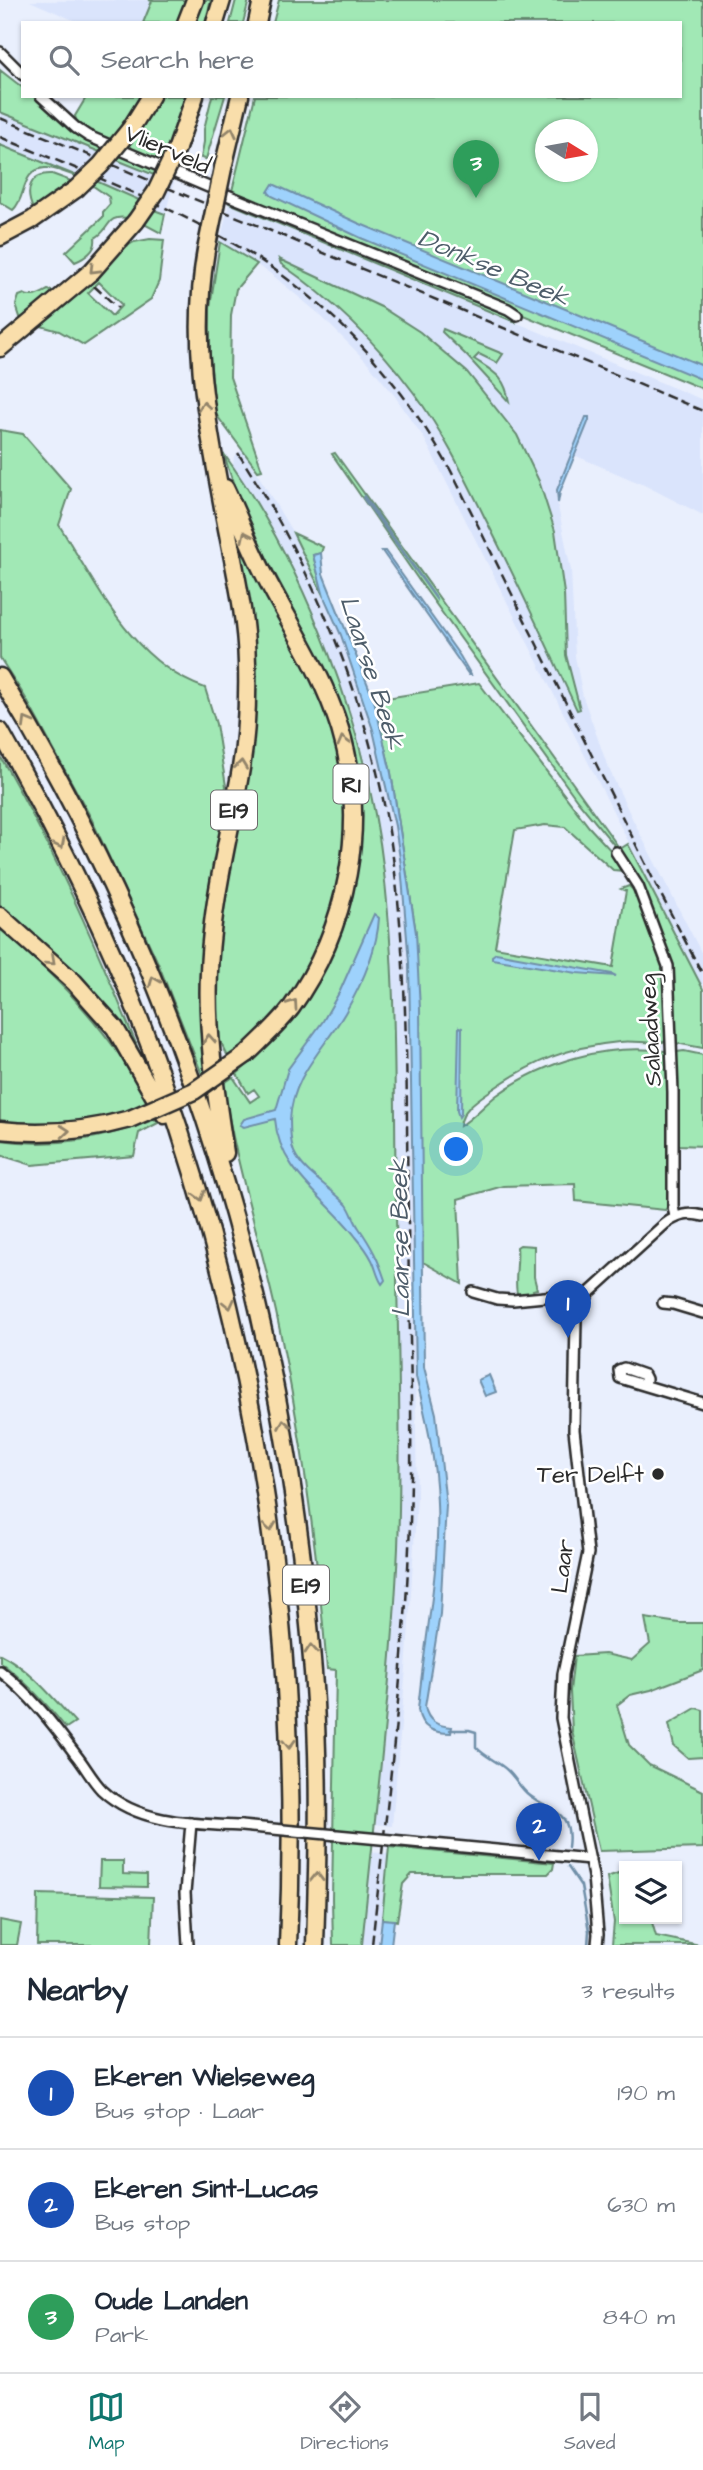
<!DOCTYPE html>
<meta charset="utf-8">
<style>
body{margin:0;font-family:"Architects Daughter",sans-serif;background:#f2f2f3;color:#1f2937}
.controls{position:absolute;right:21px;bottom:21px;display:grid;overflow:hidden;border-radius:0px;box-shadow:0 2px 5px #0004}
.controls button{width:63px;height:63px;display:grid;place-items:center;padding:0;border:0;border-bottom:2px solid #e0e1e3;background:#fff;color:#1f2937;font:35px sans-serif}
.compass{position:absolute;left:535px;top:119px;width:63px;height:63px;border-radius:50%;background:#fff;box-shadow:0 2px 5px #0004;rotate:101deg}
.you{position:absolute;left:457px;top:1150px;width:24px;height:24px;margin:-18px;border:5px solid #fff;border-radius:50%;background:#1a73e8;box-shadow:0 0 0 10px #1a73e833}
.badge{display:grid;place-items:center;width:46px;height:46px;border-radius:50%;background:#0f766e;color:#fff;font-size:23px;font-weight:700}
.pin{position:absolute;translate:-50% -58px;filter:drop-shadow(0 2px 4px #0008)}
.pin::after{content:'';position:absolute;top:37px;width:24px;height:21px;background:inherit;clip-path:polygon(0 0,100% 0,50% 100%)}
.list{margin:0;padding:0;list-style:none}
h2{display:flex;justify-content:space-between;align-items:center;height:91px;margin:0;padding:0 28px;font-size:30px}
h2 small{font-size:23px;font-weight:400;color:#747a83}
.list li{display:grid;grid-template-columns:46px 1fr auto;gap:21px;align-items:center;box-sizing:border-box;height:112px;padding:0 28px;border-top:2px solid #e0e1e3}
.list b{display:block;font-size:26px;white-space:nowrap}
.list p{margin:0;font-size:23px;white-space:nowrap;color:#747a83}
.list em{font-size:23px;font-style:normal;color:#747a83}
.icon{flex:none;width:38px;height:38px;fill:none;stroke:currentColor;stroke-width:2;stroke-linecap:round;stroke-linejoin:round}
.map{position:relative;flex:none;width:703px;height:1945px;overflow:hidden}
.search{position:absolute;background:#fff;box-shadow:0 2px 5px #0004;left:21px;right:21px;top:21px;height:77px;display:flex;align-items:center;gap:18px;box-sizing:border-box;padding:0 24px;border-radius:0px;color:#747a83;font-size:26px}
.sheet{height:427px;background:#fff}
nav{display:flex;justify-content:space-around;align-items:center;box-sizing:border-box;height:98px;border-top:2px solid #e0e1e3;background:#fff;font-size:19px;color:#747a83}
nav a{display:grid;justify-items:center;gap:4px}
nav .on{color:#0f766e}
.map>svg:first-child{display:block}
.built{fill:#dae4fc}
.green{fill:#a1e8b5;stroke:#668a70;stroke-width:2;fill-rule:evenodd}
.water{fill:#9ed2fc;stroke:#708fa8;stroke-width:2}
.lines{fill:none;stroke-linecap:round;stroke-linejoin:round}
.stream{stroke:#708fa8;stroke-width:2.5}
.street-casing{stroke:#2b2b2b;stroke-width:14}
.highway-casing{stroke:#2b2b2b;stroke-width:21}
.street{stroke:#fff;stroke-width:9}
.highway{stroke:#f9deab;stroke-width:16}
.rail{stroke:#2b2b2b;stroke-width:2.5;stroke-dasharray:10 5;stroke-linecap:butt}
.street-bridge-casing{stroke:#2b2b2b;stroke-width:14;stroke-linecap:butt}
.highway-bridge-casing{stroke:#2b2b2b;stroke-width:21;stroke-linecap:butt}
.street-bridge{stroke:#fff;stroke-width:9}
.highway-bridge{stroke:#f9deab;stroke-width:16}
.oneway{stroke:#92846b}
.poi-dot{fill:#2b2b2b;stroke:#fff;stroke-width:2.5}
.labels{text-anchor:middle;stroke-width:5;stroke-linejoin:round;paint-order:stroke}
.shield{fill:#fff;stroke:#6b6b6b;stroke-width:2}
.shield-label{font-size:23px;font-weight:bold;fill:#2b2b2b}
.street-label{font-size:24px;fill:#2b2b2b;stroke:#fff}
.poi-label{font-size:24px;fill:#2b2b2b;stroke:#fff;text-anchor:end}
.water-label{font-size:26px;font-style:italic;fill:#4e5d6a;stroke:#fff}
</style>
<div class="map">
<svg width="703" height="1945" viewBox="0 0 703 1945">
<rect width="100%" height="100%" fill="#e9effd"/>
<filter id="ink" filterUnits="userSpaceOnUse"><feTurbulence type="fractalNoise" baseFrequency=".0143" numOctaves="2"/><feDisplacementMap in="SourceGraphic" scale="14" xChannelSelector="R" yChannelSelector="G"/><feConvolveMatrix kernelMatrix="1 2 1 2 8 2 1 2 1" color-interpolation-filters="sRGB"/></filter>
<g filter="url(#ink)">
<path class="built" d="M149,0L152,1L143,23H80L30,1Z
M0,112L100,152L77,176L0,145Z
M117,160L154,175L139,200L96,181Z
M171,180L174,182L165,214L154,210Z
M229,203L703,400V515L644,485L574,455L556,497L571,570L575,656L583,697L608,767L632,818L703,956V989L424,438L394,395L368,363L318,313L271,274L220,242Z
M243,450L293,533L341,635L358,683L385,778L395,826L406,915L410,1019L417,1497L407,1656L392,1826L374,1824L391,1655L399,1496L393,1020L388,918L383,869L367,783L355,736L325,645L284,554L233,466L234,456Z
M371,1852L389,1854L379,1945H362Z"/>
<path class="green" d="M149,0H186L177,23H143L152,1Z
M202,0H211L205,23H192Z
M236,0H249L243,23H230Z
M279,0H703V389L523,315L515,307L477,296L232,191L255,96H680V23H273ZM546,130H588V172H546Z
M0,70L23,88V96H33L72,129L105,147L100,152L0,112Z
M87,96H141L110,142L78,126L75,116Z
M159,96H185L175,129L160,163L126,148Z
M212,96H225L206,159L201,158L204,142V129Z
M0,145L77,176C67,175 56,167 45,168C20,170 27,198 13,210L0,202Z
M122,154L157,169L154,175L117,160Z
M52,174L71,181L33,209C25,191 29,173 52,174Z
M96,181L139,200L128,218C105,214 111,230 95,238C97,250 85,258 75,262L66,252L103,217V212L110,204L109,197L92,185Z
M230,200L248,206L512,316L515,322L229,203Z
M154,210L165,214L161,233L144,224Z
M150,239L164,240L159,281L151,299L84,345L59,331L41,326L122,249L134,242ZM99,282L122,305L112,316L88,293Z
M220,242L257,264L236,289L231,315L230,377L262,470L258,471L215,413L210,357V307Z
M279,259L381,307L420,332L467,372L517,435L539,481L555,531L564,593L566,655L580,709L577,710C547,646 517,581 485,518C464,475 443,432 414,393C377,343 332,299 281,264Z
M48,290L52,291L53,295L21,320L16,305L19,296L24,294C32,299 40,294 48,290Z
M443,329L503,354L497,363L479,354L474,359C494,372 505,376 509,402L467,356L442,332Z
M0,430L23,434L71,489L59,525C98,587 132,663 205,688L216,724L226,786L202,974L201,1021L207,1074L203,1077L158,963L91,818L25,697L0,658Z
M335,453L620,849L628,844L703,989V1048L675,1043L672,976L624,857L577,800L420,582L332,454Z
M224,454C307,569 368,733 384,873C397,985 394,1098 396,1210C397,1323 402,1435 398,1548C392,1681 375,1813 362,1945H333L332,1899L336,1670L327,1669C317,1549 301,1428 276,1312C259,1236 235,1161 223,1084L233,1077L250,1102L259,1096L254,1089L248,1093L237,1074C261,1053 283,1032 302,1006C367,917 379,794 336,693C301,612 248,541 224,454Z
M233,523C266,588 308,656 331,724C362,816 342,934 280,1010C269,1024 256,1036 244,1049L242,1048L229,1059L216,1032L217,960L224,906L251,758L255,685L251,610Z
M293,533L323,547L321,553L313,555L324,597Z
M479,683L589,827L615,855L625,871L613,870L565,827L545,825L515,830L495,947L613,967L626,891L621,889L629,886L638,895L666,970L667,1041C653,1045 634,1040 619,1042C567,1047 533,1061 490,1091C477,1100 462,1109 460,1126C473,1118 484,1105 497,1095C546,1060 606,1044 665,1051L668,1053L671,1109L668,1206L665,1210L576,1201L575,1184L503,1186L458,1199L462,1284L423,1262L416,933L391,773L374,700Z
M0,756C56,853 101,957 143,1061C103,1003 53,952 0,908Z
M0,929C61,980 113,1034 150,1105L98,1122L50,1127L0,1123Z
M684,1051L703,1055V1146L679,1145L676,1054L677,1052Z
M156,1119L158,1123L139,1133L134,1156L32,1165L0,1155V1140C55,1148 104,1139 156,1119Z
M520,1245L534,1246V1277L537,1289L533,1290L535,1296H518C513,1286 519,1262 517,1247Z
M645,1618L679,1623H703V1670L651,1690L630,1695L617,1705L629,1745L649,1765L703,1791V1848L599,1851L572,1731L570,1691L574,1656L605,1654L632,1660L650,1644Z
M0,1654C30,1669 53,1698 75,1722L66,1728C46,1703 26,1681 0,1662Z
M696,1708L703,1710V1757L688,1758L674,1746L669,1724Z
M389,1847L554,1863L553,1869L548,1874H412L403,1884L397,1921L382,1919Z
M100,1861H123V1874L147,1875V1887L99,1886Z
M624,1871V1919H651L656,1936L700,1945H612L614,1922L607,1877Z
M38,1894L153,1897L151,1945H37Z
M0,1920L21,1924L17,1945H0Z"/>
<path class="water" d="M273,184L358,223L703,366V380L361,238L272,196L268,192Z
M586,417H589V420L560,492L558,503L557,490Z
M364,496L436,598V599L363,498Z
M382,551H385L460,656L471,675H469Z
M321,553L323,574L374,700L391,773L416,933L420,1009L424,1367L436,1414L446,1505L440,1614L425,1707C428,1722 438,1726 452,1727L451,1733C434,1733 421,1729 418,1710C424,1641 440,1573 437,1503C436,1460 426,1417 416,1377L409,963L401,865L395,826L373,730L341,635L324,597L313,555Z
M374,914L379,918C377,952 362,984 345,1013C324,1049 292,1076 290,1120C290,1130 290,1142 294,1152C304,1174 331,1187 347,1205C352,1212 354,1221 359,1228C372,1247 378,1259 385,1280L382,1284C377,1277 376,1268 372,1260C368,1252 362,1244 356,1237C326,1197 279,1172 275,1119L244,1127L240,1125L244,1119L276,1110L288,1069L323,1021L340,991Z
M496,953L612,974L616,976L577,973L492,959V956Z
M459,1027L462,1028L461,1114L459,1117L457,1111Z
M489,1375L496,1392L485,1396L478,1380Z
M382,1919L394,1920L391,1945H379Z"/>
<g class="lines">
<path class="stream" d="M450,1730H469L476,1732V1747C485,1757 497,1761 507,1770C515,1777 520,1788 529,1795C551,1812 573,1810 568,1847
M568,1867L581,1886L589,1931L588,1945"/>
<g class="street-casing">
<path id="street" d="M0,52L23,75
M41,96L76,128L88,136L232,197L508,309L517,315
M616,852L638,886L668,966L673,1092V1206L675,1217
M473,1292L497,1299L513,1300L576,1294L585,1298
M663,1303L673,1304L703,1313
M645,1385L646,1379L644,1375L624,1368L619,1370L620,1378L703,1403
M0,1671C31,1695 53,1724 76,1755C85,1766 92,1780 102,1790C138,1824 195,1824 241,1826
M391,1840L590,1859
M188,1945L185,1893L191,1823
M597,1945L598,1934L593,1876L561,1718L563,1674L588,1553L574,1430L576,1317L579,1308L590,1292L665,1224C677,1215 688,1212 703,1216"/>
</g>
<g class="highway-casing">
<path id="highway" d="M186,23L195,0
M215,23L222,0
M257,23L262,0
M131,128L151,96
M177,148L195,96
M223,168L240,96
M0,237L32,220L76,189
M206,250C190,345 207,420 224,513C233,563 246,612 247,664C248,703 246,743 239,780C230,831 217,881 212,932C203,1009 213,1077 225,1153
M0,348L92,271L136,221
M225,488C239,517 250,547 265,576C291,626 323,674 340,729C369,823 348,929 291,1008C278,1025 262,1039 247,1054
M0,677C187,985 286,1313 313,1672C320,1763 318,1854 315,1945
M0,731C62,842 119,957 161,1076C260,1355 302,1650 288,1945
M0,916L74,982L115,1028L165,1115
M0,1130C44,1135 87,1131 130,1119"/>
</g>
<use href="#street" class="street"/>
<use href="#highway" class="highway"/>
<path class="rail" d="M0,118L703,411
M0,137C88,174 180,208 260,260C342,313 404,386 451,471L656,885L703,975
M94,286L118,308
M238,453C319,578 375,717 394,865C409,982 406,1101 408,1218C409,1328 414,1438 409,1548C403,1681 386,1813 372,1945"/>
<g class="street-bridge-casing">
<path id="street-bridge" d="M241,1826L391,1840"/>
</g>
<g class="highway-bridge-casing">
<path id="highway-bridge" d="M76,189L101,165L131,128
M136,221L156,192L177,148
M206,250L223,168
M130,1119L194,1091L247,1054"/>
</g>
<use href="#street-bridge" class="street-bridge"/>
<use href="#highway-bridge" class="highway-bridge"/>
</g>
<defs><path id="oneway-chevron" d="M-2-3.5L2.5 0L-2 3.5" fill="none" stroke-width="1.6" stroke-linecap="round" stroke-linejoin="round" transform="scale(1.75)"/></defs>
<g class="oneway">
<use href="#oneway-chevron" transform="translate(231 132) rotate(-77)"/>
<use href="#oneway-chevron" transform="translate(94 269) rotate(135)"/>
<use href="#oneway-chevron" transform="translate(204 406) rotate(-99)"/>
<use href="#oneway-chevron" transform="translate(246 536) rotate(-115)"/>
<use href="#oneway-chevron" transform="translate(27 722) rotate(-120)"/>
<use href="#oneway-chevron" transform="translate(343 741) rotate(-105)"/>
<use href="#oneway-chevron" transform="translate(241 765) rotate(-83)"/>
<use href="#oneway-chevron" transform="translate(60 844) rotate(63)"/>
<use href="#oneway-chevron" transform="translate(51 961) rotate(42)"/>
<use href="#oneway-chevron" transform="translate(154 981) rotate(-112)"/>
<use href="#oneway-chevron" transform="translate(293 1004) rotate(-55)"/>
<use href="#oneway-chevron" transform="translate(209 1039) rotate(-94)"/>
<use href="#oneway-chevron" transform="translate(65 1131) rotate(-5)"/>
<use href="#oneway-chevron" transform="translate(200 1196) rotate(73)"/>
<use href="#oneway-chevron" transform="translate(229 1304) rotate(77)"/>
<use href="#oneway-chevron" transform="translate(284 1424) rotate(-100)"/>
<use href="#oneway-chevron" transform="translate(270 1527) rotate(82)"/>
<use href="#oneway-chevron" transform="translate(311 1649) rotate(-95)"/>
<use href="#oneway-chevron" transform="translate(289 1744) rotate(88)"/>
<use href="#oneway-chevron" transform="translate(317 1877) rotate(-89)"/>
</g>
</g>
<circle class="poi-dot" cx="658" cy="1474" r="7"/>
<g class="labels">
<g class="shield">
<rect x="333.5" y="764.5" width="35" height="39" rx="5"/>
<rect x="211" y="790.5" width="46" height="39" rx="5"/>
<rect x="283" y="1565.5" width="46" height="39" rx="5"/>
</g>
<g class="shield-label">
<text x="351" y="792">R1</text>
<text x="234" y="818">E19</text>
<text x="306" y="1593">E19</text>
</g>
<g class="street-label">
<text transform="translate(168 149) rotate(23)" y="8">Vlierveld</text>
<text transform="translate(650 1030) rotate(-93)" y="8">Salaadweg</text>
<text transform="translate(562 1566) rotate(-83)" y="8">Laar</text>
</g>
<g class="poi-label">
<text x="644" y="1482">Ter Delft</text>
</g>
<g class="water-label">
<text transform="translate(494 267) rotate(23)" y="9">Donkse Beek</text>
<text transform="translate(373 672) rotate(72)" y="9">Laarse Beek</text>
<text transform="translate(399 1238) rotate(-91)" y="9">Laarse Beek</text>
</g>
</g>
</svg>
<div class="controls">
<button><svg class="icon" aria-label="layers" viewBox="0 0 24 24"><path d="M12 4l9 5-9 5-9-5zM3 14l9 5 9-5"/></svg></button>
</div>
<svg class="compass" viewBox="-18 -18 36 36"><path d="M0-13l5 13h-10z" fill="#e53935"/><path d="M0 13l5-13h-10z" fill="#747a83"/></svg>
<div class="you"></div>
<div class="pin badge" style="left:568px;top:1338px;background:#1a4fb4">1</div>
<div class="pin badge" style="left:539px;top:1861px;background:#1a4fb4">2</div>
<div class="pin badge" style="left:476px;top:198px;background:#2e9e5b">3</div>
<div class="search"><svg class="icon" aria-label="search" viewBox="0 0 24 24"><circle cx="10" cy="10" r="6"/><path d="M15 15l6 6"/></svg>Search here</div>
</div>
<section class="sheet">
<h2>Nearby<small>3 results</small></h2>
<ul class="list">
<li><span class="badge" style="background:#1a4fb4">1</span><div><b>Ekeren Wielseweg</b><p>Bus stop · Laar</p></div><em>190 m</em></li>
<li><span class="badge" style="background:#1a4fb4">2</span><div><b>Ekeren Sint-Lucas</b><p>Bus stop</p></div><em>630 m</em></li>
<li><span class="badge" style="background:#2e9e5b">3</span><div><b>Oude Landen</b><p>Park</p></div><em>840 m</em></li>
</ul>
</section>
<nav>
<a class="on"><svg class="icon" aria-label="map" viewBox="0 0 24 24"><path d="M3 6l6-2 6 2 6-2v14l-6 2-6-2-6 2zM9 4v14M15 6v14"/></svg>Map</a>
<a><svg class="icon" aria-label="directions" viewBox="0 0 24 24"><path d="M12 3l9 9-9 9-9-9zM9 14v-3h6M13 9l2 2-2 2"/></svg>Directions</a>
<a><svg class="icon" aria-label="saved" viewBox="0 0 24 24"><path d="M7 4h10v16l-5-4-5 4z"/></svg>Saved</a>
</nav>
